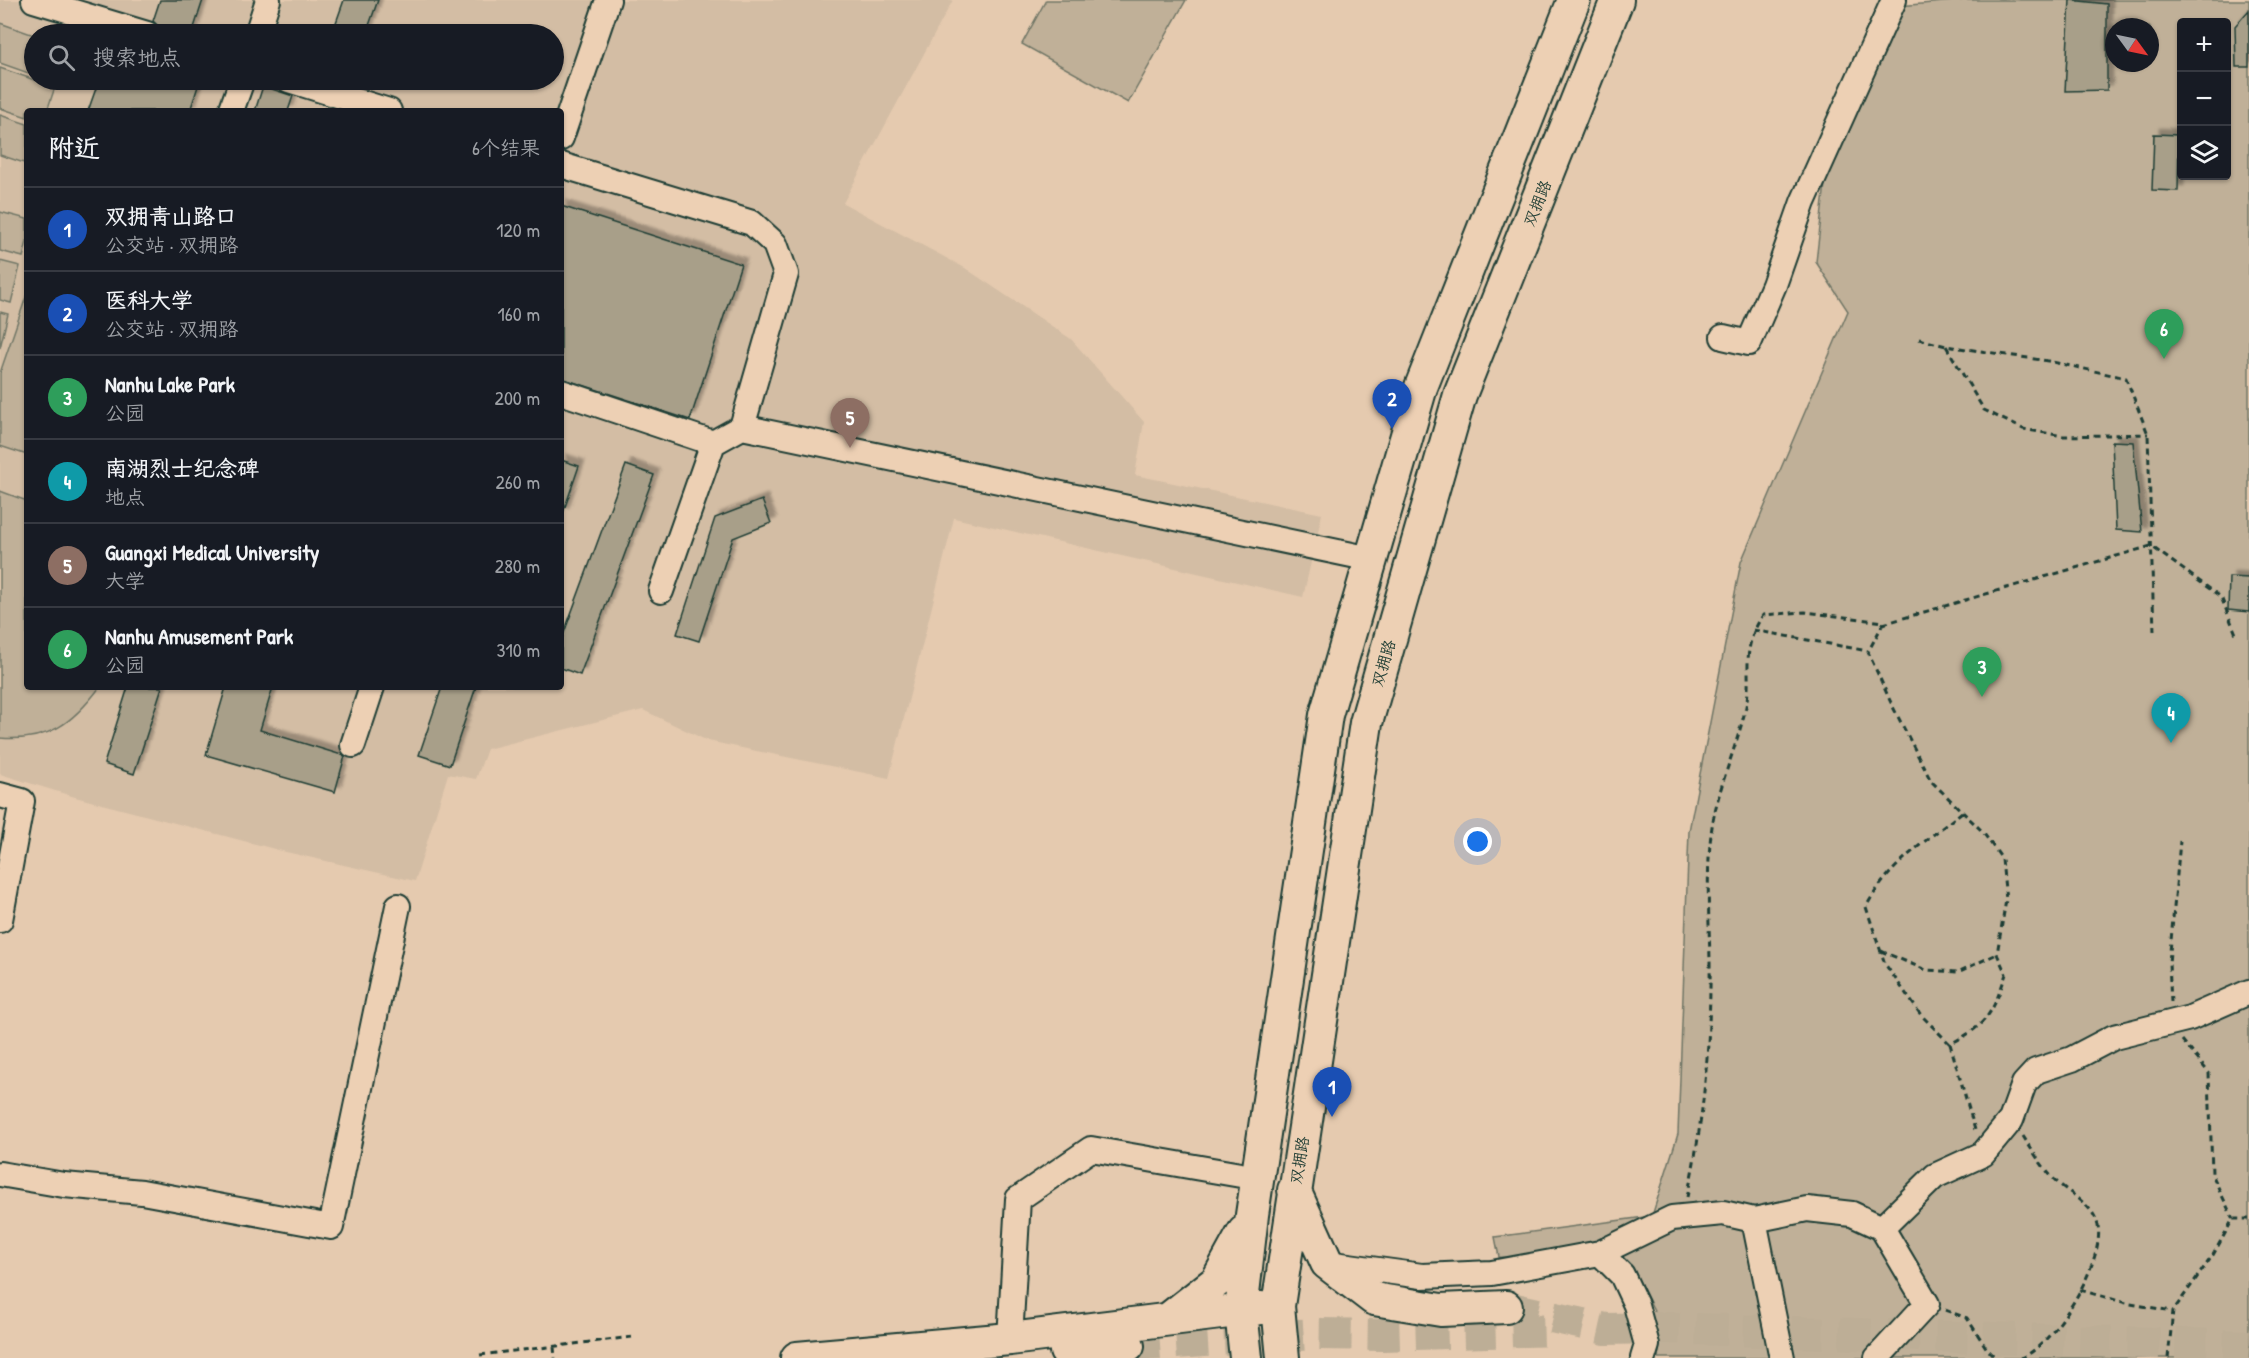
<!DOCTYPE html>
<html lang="zh">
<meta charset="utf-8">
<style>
body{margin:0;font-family:"Patrick Hand","LXGW WenKai TC",sans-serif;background:#20242c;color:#f1f3f6}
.controls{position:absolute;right:18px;top:18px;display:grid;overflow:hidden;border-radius:6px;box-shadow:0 2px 4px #0004}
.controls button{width:54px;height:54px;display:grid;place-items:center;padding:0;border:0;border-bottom:2px solid #363941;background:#171b24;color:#f1f3f6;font:30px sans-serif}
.compass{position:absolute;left:2105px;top:18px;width:54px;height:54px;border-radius:50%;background:#171b24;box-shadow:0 2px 4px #0004;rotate:123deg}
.you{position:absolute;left:1478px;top:842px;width:21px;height:21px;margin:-15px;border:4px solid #fff;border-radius:50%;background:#1a73e8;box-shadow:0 0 0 9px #1a73e833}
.badge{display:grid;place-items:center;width:39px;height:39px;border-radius:50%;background:#ea580c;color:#fff;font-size:20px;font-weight:700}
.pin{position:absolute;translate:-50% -50px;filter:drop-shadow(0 2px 3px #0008)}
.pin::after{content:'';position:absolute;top:32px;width:21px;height:18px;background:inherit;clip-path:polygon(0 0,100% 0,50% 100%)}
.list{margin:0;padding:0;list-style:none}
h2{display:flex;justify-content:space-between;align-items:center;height:78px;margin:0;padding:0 24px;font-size:26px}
h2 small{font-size:20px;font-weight:400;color:#9ea1a6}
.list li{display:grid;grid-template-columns:39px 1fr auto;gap:18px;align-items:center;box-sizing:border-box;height:84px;padding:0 24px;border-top:2px solid #363941}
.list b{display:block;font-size:22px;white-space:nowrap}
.list p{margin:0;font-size:20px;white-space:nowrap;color:#9ea1a6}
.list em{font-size:20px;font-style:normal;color:#9ea1a6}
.icon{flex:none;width:33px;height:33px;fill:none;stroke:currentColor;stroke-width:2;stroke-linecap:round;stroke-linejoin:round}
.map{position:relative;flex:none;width:2249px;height:1358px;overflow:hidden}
.search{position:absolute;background:#171b24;box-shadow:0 2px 4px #0004;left:24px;top:24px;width:540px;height:66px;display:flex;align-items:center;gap:15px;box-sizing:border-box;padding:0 21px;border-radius:33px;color:#9ea1a6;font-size:22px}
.panel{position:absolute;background:#171b24;box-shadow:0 2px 4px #0004;left:24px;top:108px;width:540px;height:582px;border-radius:6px}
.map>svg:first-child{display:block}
.built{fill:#d3bda4;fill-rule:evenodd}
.green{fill:#c0b098;stroke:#707666;stroke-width:1.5;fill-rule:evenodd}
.building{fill:#a89f89;stroke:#1f3d34;stroke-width:1.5;filter:url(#shadow)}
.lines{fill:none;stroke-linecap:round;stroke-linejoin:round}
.major-tunnel{stroke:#bdae96;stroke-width:32;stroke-dasharray:32 16;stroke-linecap:butt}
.minor-casing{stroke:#1f3d34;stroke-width:28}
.major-casing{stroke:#1f3d34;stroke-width:36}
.path{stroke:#1f3d34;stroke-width:3;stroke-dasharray:6 4.5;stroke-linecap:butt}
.minor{stroke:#edd0b4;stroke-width:24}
.major{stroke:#edd0b4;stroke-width:32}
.labels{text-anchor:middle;stroke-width:5;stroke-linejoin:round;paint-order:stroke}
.street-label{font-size:16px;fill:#1f3d34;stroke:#edd0b4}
</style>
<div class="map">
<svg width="2249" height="1358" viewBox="0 0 2249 1358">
<defs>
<filter id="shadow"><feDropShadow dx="5.5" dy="-5.5" stdDeviation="1.5" flood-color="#0004"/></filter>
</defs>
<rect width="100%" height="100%" fill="#e5caaf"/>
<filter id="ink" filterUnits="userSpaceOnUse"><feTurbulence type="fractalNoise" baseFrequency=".0167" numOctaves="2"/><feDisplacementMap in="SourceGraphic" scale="12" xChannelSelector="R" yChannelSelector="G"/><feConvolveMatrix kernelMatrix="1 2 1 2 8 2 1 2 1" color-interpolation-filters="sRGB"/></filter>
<g filter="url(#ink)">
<path class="built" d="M0,0H953L843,203L965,268L1071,339L1144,422L1135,475L1322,514L1303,597L954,518L889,778L708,741L643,710L487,749L476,779L448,774L415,881L286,852L75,797L0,774ZM34,34H554V80H34ZM27,111H561V687H27Z"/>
<path class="green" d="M1046,0H1186L1128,103L1022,44Z
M1966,0H2249V1358H1658L1663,1328L1631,1265L1499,1257L1495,1237L1652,1216L1678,1134L1689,831L1741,562L1848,311L1816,262L1825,184L1899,6ZM2182,22H2226V176H2182ZM2114,27H2150V63H2114Z
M0,23L34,35V75L0,63Z
M0,68L55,87L47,111H27V117L0,108Z
M0,115L27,124V164L0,155Z
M0,212L27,219V242L23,257L0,251Z
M0,261L20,266L11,303L0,300Z
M27,294V455L0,446V373Z
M0,312L8,314L0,348Z
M0,491L27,501V687H100C72,724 48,742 0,738Z"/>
<path class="building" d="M160,0H203L192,34L158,26L153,21Z
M344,0H378L366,34H332Z
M2070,0L2107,4V90L2065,91Z
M2249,10V67H2236L2235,26Z
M99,80H188L199,83L190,111H88Z
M263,86L293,96L288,111H255Z
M2154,134L2179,135L2178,191L2152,190Z
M561,206L741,264L690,420L561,378Z
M2112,441L2133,442L2142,532L2116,530Z
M561,460L579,466L563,513L561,512Z
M626,465L654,475L580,675L561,668V641Z
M762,500L771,523L733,538L699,641L677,634L715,518Z
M2229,577L2249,578V612L2228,610Z
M128,687H162L134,774L104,764Z
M226,687H273L260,730L345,756L335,792L206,755Z
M442,687H476L450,765L419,755Z"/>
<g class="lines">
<path class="major-tunnel" d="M1506,1307L1606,1329L1663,1328L2249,1346
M1128,1346L1315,1334L1382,1335L1557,1330"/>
<g class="minor-casing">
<path id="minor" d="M34,0L147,34
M257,34L268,0
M289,80L389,111
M231,111L242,80
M561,138L608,0
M561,165L752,223L775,244L786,274L742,427
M1723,337L1749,343L1774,285L1803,202L1894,0
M561,392L713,443L742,427L1371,559
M661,591L713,443
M353,745L372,687
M0,795L22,801L0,920
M0,1174L64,1185L142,1192L331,1227L398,906
M1754,1220L1782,1358
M1600,1253L1672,1218L1723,1213L1754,1220L1807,1209L1852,1214L1882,1228L1935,1176L1983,1154L2011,1120L2024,1084L2036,1071L2072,1059L2114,1037L2190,1018L2249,992
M1327,1263L1422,1276L1492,1273L1600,1253L1622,1275L1636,1305L1647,1345L1643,1358
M1010,1339L1018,1199L1091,1149L1258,1178
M1877,1358L1927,1304L1882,1228"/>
</g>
<g class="major-casing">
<path id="major" d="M1294,1190L1327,1263L1374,1299L1441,1310L1506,1307
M1171,1317L1217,1281L1244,1232
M1066,1351L1128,1346
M797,1358L1010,1339L1261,1308
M1246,1358L1241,1311L1252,1215L1326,715L1421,387L1574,0
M1283,1358L1278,1306L1366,723L1460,395L1617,0"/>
</g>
<path class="path" d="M1919,339L1946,346L2048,361L2126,378L2148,434L2154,632
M1946,346L1984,410L2023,429L2063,436L2148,434
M1883,624L2151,546L2221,597L2236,634
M1753,630L1868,651
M1881,951L1926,970L1958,972L1997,954
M2171,1002L2169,963L2180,841
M2182,1040L2209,1073L2212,1174L2233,1219
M1950,1044L1921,1015L1885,964L1866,907C1890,863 1924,843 1962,812
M1687,1197C1702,1129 1709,1059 1710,989C1711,938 1705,886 1711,834C1716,792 1735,752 1745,711C1754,674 1738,653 1763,615L1805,612L1884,622L1868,652L1892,705L1931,781L1982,831L2002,859L2006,900L1997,954L2006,974C1993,1013 1987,1025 1950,1044L1975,1130
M2080,1290L2130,1304L2173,1311
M1945,1310L1967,1318L1987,1349L1996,1358
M554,1347L555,1358
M480,1355L633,1337
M2020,1358C2052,1349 2109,1257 2097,1222C2090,1201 2065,1192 2052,1177C2041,1165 2032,1150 2023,1136
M2168,1358L2173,1311L2213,1255L2233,1219H2249"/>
<use href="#minor" class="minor"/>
<use href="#major" class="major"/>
</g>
</g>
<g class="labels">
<g class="street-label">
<text transform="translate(1537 203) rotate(-68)" y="6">双拥路</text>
<text transform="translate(1383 663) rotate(-74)" y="6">双拥路</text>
<text transform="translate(1299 1160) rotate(-81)" y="6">双拥路</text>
</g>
</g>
</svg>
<div class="controls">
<button>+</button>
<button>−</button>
<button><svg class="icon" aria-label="layers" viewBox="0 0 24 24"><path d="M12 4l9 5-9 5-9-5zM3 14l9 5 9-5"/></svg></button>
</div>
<svg class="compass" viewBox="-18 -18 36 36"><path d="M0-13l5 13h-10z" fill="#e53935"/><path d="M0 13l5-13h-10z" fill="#9ea1a6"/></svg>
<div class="you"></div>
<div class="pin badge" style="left:1332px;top:1117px;background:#1a4fb4">1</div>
<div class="pin badge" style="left:1392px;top:429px;background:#1a4fb4">2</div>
<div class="pin badge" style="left:1982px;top:697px;background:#2e9e5b">3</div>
<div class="pin badge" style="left:2171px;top:743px;background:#0f9aa8">4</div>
<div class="pin badge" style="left:850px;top:448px;background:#8d6e63">5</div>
<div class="pin badge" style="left:2164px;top:359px;background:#2e9e5b">6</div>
<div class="search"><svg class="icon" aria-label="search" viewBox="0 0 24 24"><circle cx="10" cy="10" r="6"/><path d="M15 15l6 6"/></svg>搜索地点</div>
<section class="panel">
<h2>附近<small>6个结果</small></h2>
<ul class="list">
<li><span class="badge" style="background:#1a4fb4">1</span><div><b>双拥青山路口</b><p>公交站 · 双拥路</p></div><em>120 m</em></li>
<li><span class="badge" style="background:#1a4fb4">2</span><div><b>医科大学</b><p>公交站 · 双拥路</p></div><em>160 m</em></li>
<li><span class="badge" style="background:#2e9e5b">3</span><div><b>Nanhu Lake Park</b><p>公园</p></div><em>200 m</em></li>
<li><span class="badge" style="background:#0f9aa8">4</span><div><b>南湖烈士纪念碑</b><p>地点</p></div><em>260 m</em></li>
<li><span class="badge" style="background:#8d6e63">5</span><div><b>Guangxi Medical University</b><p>大学</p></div><em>280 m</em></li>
<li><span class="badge" style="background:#2e9e5b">6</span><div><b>Nanhu Amusement Park</b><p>公园</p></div><em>310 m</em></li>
</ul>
</section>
</div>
